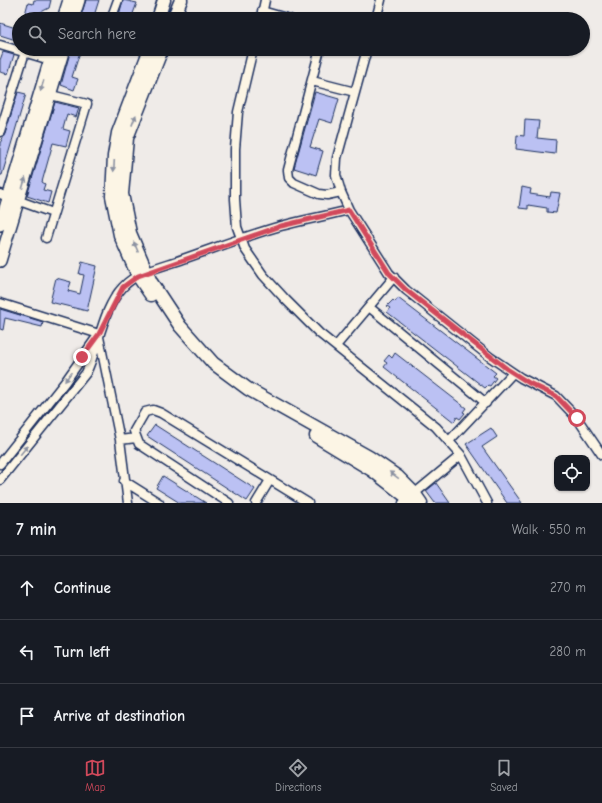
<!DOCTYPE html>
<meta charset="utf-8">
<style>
body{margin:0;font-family:"Comic Neue",sans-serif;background:#20242c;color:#f1f3f6}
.controls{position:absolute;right:12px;bottom:12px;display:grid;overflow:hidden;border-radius:8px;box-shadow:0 1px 3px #0004}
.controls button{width:36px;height:36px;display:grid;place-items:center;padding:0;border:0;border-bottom:1px solid #363941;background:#171b24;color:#f1f3f6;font:20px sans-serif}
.stop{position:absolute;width:12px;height:12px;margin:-9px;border:3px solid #d1495b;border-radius:50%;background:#fff}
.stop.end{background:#d1495b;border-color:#fff;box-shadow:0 1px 4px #0008}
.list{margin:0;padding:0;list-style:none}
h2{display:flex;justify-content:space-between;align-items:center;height:52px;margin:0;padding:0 16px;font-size:17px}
h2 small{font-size:13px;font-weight:400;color:#9ea1a6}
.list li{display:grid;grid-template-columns:26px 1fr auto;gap:12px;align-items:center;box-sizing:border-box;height:64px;padding:0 16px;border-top:1px solid #363941}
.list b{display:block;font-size:15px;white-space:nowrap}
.list em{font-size:13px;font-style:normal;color:#9ea1a6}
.icon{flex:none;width:22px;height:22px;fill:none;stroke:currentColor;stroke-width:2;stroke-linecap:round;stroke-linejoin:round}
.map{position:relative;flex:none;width:602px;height:503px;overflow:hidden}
.search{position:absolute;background:#171b24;box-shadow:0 1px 3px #0004;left:12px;right:12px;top:12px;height:44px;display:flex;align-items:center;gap:10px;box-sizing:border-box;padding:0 14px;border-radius:22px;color:#9ea1a6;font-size:15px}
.sheet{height:244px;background:#171b24}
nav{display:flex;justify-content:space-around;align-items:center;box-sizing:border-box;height:56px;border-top:1px solid #363941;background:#171b24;font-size:11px;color:#9ea1a6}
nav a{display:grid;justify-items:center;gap:2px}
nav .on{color:#d1495b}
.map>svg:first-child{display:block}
.building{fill:#bbc1f3;stroke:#1b2f5e}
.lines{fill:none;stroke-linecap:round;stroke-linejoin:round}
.street-casing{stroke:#1b2f5e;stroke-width:11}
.secondary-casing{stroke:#1b2f5e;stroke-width:14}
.primary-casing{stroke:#1b2f5e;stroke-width:15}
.street{stroke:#fcf5e5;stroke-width:8}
.secondary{stroke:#fcf5e5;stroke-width:11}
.primary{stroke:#fcf5e5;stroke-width:12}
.oneway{fill:#8c92a2}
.route{stroke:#d1495b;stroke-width:5}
</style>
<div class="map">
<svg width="602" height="503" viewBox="0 0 602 503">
<rect width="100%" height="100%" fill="#efebe8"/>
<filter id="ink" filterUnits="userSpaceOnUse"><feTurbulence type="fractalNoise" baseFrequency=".025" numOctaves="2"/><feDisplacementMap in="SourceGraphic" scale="8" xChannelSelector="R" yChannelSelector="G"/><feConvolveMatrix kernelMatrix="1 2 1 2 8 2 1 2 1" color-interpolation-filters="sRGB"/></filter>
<g filter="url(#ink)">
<path class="building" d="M34,0H51L49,8L33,16L25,14L28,3L33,4Z
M86,0H99L93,19H80Z
M123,0L137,3L131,19H118Z
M0,23L19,29V41L0,35Z
M71,49H81L72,77L78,79L74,90L61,85Z
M3,52L14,55L8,74L0,72V60Z
M18,92L26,94L2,175H0V143L5,134Z
M315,92L339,99L332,123L319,119L310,147L323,151L316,175L294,168Z
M55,102L79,108L76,117L67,114L63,129L70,131L66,146L53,143L42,182L45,184L43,190L51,192L48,203L27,196Z
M525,120L539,121L537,138L556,140L555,154L516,149L517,135L524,136Z
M522,187L531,189L530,194L550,197L551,192L560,193L556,213L547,212V208L528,205V209L519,208Z
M82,262L97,266L87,311L50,302L56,278L71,282L68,291L80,294L84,275L79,274Z
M398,298L496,373L493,376L496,378L490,386L488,385L485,388L387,312L390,308L387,306L393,300L395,302Z
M0,309L43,322L42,327L5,318L3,330L0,329Z
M395,353L466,408L463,412L465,413L460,419L457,417L454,422L384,367L387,363L384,361L389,355L392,358Z
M155,425L255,489L247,501L147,436Z
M491,428L497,437L482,447L522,503H507L466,444Z
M163,476L206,503H180L156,488Z
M436,483L450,503H435L426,491Z"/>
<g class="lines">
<g class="street-casing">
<path id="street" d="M262,11L290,19
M111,19L118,0
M261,19L265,0
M376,19L381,0
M0,45L50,60
M253,49L238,112L235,149V199L237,227L245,249L263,275L286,300L319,333L436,427L461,455L487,503
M320,49L288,170L289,178L294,183L319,194L327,195L341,192
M367,49L337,158L336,175L341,192L349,210L389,273L406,290L490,357L521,378L556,396L577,418L602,455
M312,81L355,92
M0,132L25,52
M0,194L53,213
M46,238L87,104L51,95
M0,303L99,334
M369,307L486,403
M99,337L120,440L128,503
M336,346L394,277
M120,440L136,438
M449,441L513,373
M0,464L65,382L96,338
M0,480L86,373C99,347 102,309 123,287C137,271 164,266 183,259C215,248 248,235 281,226C303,220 326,216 349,210
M124,481L159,503
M229,503L139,444L134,431L145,412L153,410L161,413L308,503
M256,503L270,480
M403,503L461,455"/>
</g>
<g class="secondary-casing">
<path id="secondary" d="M63,19L69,0
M73,19L79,0
M0,225L53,49
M0,261L64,49"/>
</g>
<g class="primary-casing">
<path id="primary" d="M158,19L164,0
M173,19L181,0
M150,49L118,133L114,156L112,196L120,235L138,276L151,295
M162,49L127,138L122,194L130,233L151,282L180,326L213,363L248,389L369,457L398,477L414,493L421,503
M316,436L372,470L408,498L411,503"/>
</g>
<use href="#street" class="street"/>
<use href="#secondary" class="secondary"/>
<use href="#primary" class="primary"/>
</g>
<defs><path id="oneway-solid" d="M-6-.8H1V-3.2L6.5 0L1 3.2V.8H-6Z"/></defs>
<g class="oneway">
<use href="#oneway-solid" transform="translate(42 86) rotate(107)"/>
<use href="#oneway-solid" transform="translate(134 120) rotate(-69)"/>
<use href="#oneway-solid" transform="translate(114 166) rotate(93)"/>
<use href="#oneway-solid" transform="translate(24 183) rotate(-73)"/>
<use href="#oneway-solid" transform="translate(136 247) rotate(-113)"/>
<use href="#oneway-solid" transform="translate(68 377) rotate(125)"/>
<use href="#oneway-solid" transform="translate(24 450) rotate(-51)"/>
<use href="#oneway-solid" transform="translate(394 475) rotate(-144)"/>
</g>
</g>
<g class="lines" filter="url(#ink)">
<path class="route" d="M82,357L99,334L123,287L138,276L281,226L349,210L389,273L406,290L507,369L529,383L556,396L577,418"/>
</g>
</svg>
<div class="controls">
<button><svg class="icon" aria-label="locate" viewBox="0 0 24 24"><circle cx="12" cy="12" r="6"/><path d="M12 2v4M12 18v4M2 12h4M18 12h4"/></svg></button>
</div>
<div class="stop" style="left:577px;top:418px"></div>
<div class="stop end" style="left:82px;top:357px"></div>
<div class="search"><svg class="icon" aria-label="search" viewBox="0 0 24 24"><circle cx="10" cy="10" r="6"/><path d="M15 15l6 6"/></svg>Search here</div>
</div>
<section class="sheet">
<h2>7 min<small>Walk · 550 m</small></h2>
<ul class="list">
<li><svg class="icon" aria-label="ahead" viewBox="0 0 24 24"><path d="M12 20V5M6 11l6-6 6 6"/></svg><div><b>Continue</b></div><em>270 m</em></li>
<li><svg class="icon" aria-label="left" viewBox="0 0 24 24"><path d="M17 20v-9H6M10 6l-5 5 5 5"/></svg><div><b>Turn left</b></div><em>280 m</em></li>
<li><svg class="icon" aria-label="arrive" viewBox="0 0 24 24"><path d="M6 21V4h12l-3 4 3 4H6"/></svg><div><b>Arrive at destination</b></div></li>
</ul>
</section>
<nav>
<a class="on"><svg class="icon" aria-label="map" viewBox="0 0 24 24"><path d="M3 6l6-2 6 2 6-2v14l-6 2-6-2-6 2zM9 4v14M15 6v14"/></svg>Map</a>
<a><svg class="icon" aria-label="directions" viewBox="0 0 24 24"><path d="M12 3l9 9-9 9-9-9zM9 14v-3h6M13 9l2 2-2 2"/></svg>Directions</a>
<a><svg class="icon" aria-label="saved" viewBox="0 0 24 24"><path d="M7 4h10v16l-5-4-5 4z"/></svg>Saved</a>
</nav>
